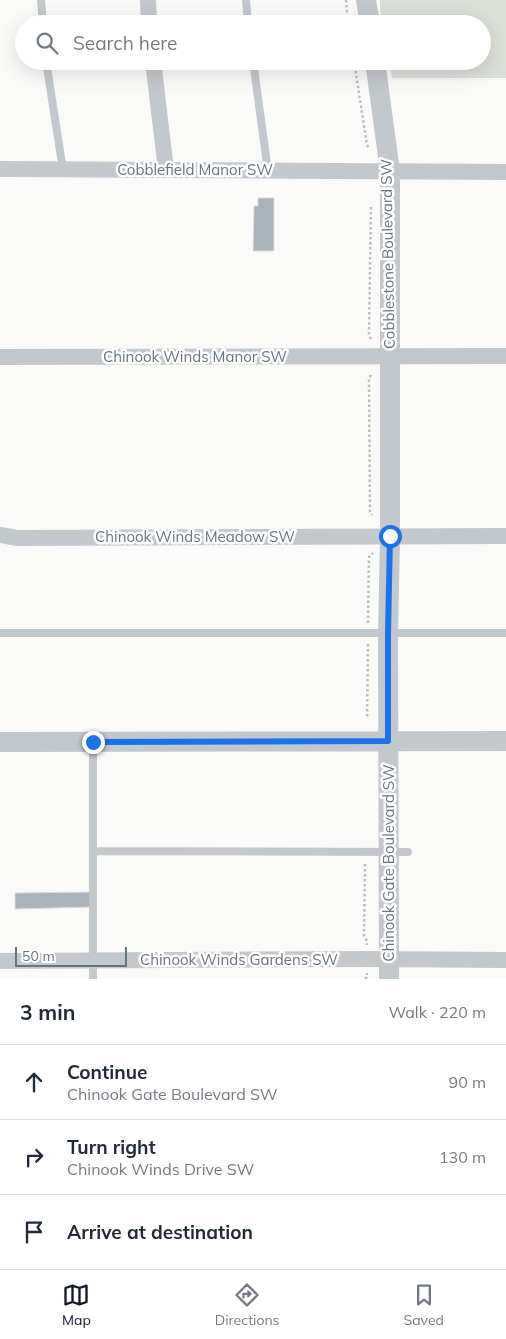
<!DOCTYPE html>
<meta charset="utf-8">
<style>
body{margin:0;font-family:Mulish,sans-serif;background:#f2f2f3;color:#1f2937}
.scale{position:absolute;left:15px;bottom:12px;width:112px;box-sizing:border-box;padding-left:5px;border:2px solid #657683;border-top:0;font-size:14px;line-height:18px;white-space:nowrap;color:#657683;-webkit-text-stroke:4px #fff;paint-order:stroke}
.stop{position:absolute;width:15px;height:15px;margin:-11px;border:4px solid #1a73e8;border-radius:50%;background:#fff}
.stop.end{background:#1a73e8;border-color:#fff;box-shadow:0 1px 5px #0008}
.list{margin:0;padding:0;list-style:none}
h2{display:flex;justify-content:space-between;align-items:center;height:65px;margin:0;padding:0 20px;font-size:21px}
h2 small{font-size:16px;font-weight:400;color:#747a83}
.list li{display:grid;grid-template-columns:32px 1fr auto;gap:15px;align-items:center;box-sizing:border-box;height:75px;padding:0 20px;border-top:1px solid #e0e1e3}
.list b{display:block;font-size:19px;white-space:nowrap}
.list p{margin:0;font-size:16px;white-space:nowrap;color:#747a83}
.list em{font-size:16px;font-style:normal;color:#747a83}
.icon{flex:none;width:28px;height:28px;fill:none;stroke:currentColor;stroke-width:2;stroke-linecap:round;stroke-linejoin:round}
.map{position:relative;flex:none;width:506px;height:979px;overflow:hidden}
.search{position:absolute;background:#fff;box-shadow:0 5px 20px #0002;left:15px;right:15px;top:15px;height:55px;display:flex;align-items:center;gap:12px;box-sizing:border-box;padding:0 18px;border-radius:28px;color:#747a83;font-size:19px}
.sheet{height:290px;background:#fff}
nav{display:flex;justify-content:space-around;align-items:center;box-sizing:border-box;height:70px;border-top:1px solid #e0e1e3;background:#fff;font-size:14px;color:#747a83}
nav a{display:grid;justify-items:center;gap:2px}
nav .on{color:#111827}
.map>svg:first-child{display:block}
.green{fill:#dadfd7}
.building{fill:#aab3b9;stroke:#dcdcda}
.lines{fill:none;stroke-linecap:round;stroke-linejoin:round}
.path{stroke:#bbbfc2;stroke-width:2.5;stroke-dasharray:2.5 2.5;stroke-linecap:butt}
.service{stroke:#c3c8cc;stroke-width:8}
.minor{stroke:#c3c8cc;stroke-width:16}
.tertiary{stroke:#c3c8cc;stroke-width:20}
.route{stroke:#1a73e8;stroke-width:6}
.labels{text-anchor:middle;stroke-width:5;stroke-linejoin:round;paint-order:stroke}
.street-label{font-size:15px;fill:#657683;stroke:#fff}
</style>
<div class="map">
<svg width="506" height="979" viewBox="0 0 506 979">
<rect width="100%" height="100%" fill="#fafaf8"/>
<path class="green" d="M380,0H506V78H392L389,61H482V24H382L380,9Z"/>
<path class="building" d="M258,198H274V251H253L254,206H258Z
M91,892V907L15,909V893Z"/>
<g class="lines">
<path class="path" d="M346,0L348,24
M354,61L367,145L369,148
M371,339L369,335L371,205
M371,375L369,379L370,512L372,515
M368,623L369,557L373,553
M368,644L367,715L369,718
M365,864L364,936L367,941V945
M365,979L367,977V973"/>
<path class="service" d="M41,0L43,24
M246,0L248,24
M46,61L63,170
M253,61L268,171
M0,633H506
M93,851L408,852
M93,979V744"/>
<path class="minor" d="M148,0L149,24
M153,61L166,170
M0,169L506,172
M0,357L506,356
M0,535L17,538L506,536
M0,961L367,959L506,960"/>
<path class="tertiary" d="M366,0L370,24
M375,61L390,171V536L388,634L389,979
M0,742L506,741"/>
</g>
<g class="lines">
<path class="route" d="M93,742L388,741V634L390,536"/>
</g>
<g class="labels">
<g class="street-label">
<text x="195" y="175">Cobblefield Manor SW</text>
<text transform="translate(388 254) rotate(-91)" y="5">Cobblestone Boulevard SW</text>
<text x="195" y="362">Chinook Winds Manor SW</text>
<text x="195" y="542">Chinook Winds Meadow SW</text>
<text transform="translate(389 863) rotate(-90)" y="5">Chinook Gate Boulevard SW</text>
<text x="239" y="965">Chinook Winds Gardens SW</text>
</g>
</g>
</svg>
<div class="scale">50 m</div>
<div class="stop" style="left:390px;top:536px"></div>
<div class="stop end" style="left:93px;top:742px"></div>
<div class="search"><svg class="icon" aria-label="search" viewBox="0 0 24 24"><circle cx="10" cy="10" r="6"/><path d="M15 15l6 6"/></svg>Search here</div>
</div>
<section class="sheet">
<h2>3 min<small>Walk · 220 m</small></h2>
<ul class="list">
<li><svg class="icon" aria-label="ahead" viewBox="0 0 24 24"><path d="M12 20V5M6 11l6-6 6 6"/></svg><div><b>Continue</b><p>Chinook Gate Boulevard SW</p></div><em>90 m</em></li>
<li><svg class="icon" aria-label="right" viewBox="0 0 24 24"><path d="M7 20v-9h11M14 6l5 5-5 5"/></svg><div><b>Turn right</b><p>Chinook Winds Drive SW</p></div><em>130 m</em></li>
<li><svg class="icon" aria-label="arrive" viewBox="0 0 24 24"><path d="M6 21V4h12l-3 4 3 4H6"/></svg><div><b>Arrive at destination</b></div></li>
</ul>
</section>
<nav>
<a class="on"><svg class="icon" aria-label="map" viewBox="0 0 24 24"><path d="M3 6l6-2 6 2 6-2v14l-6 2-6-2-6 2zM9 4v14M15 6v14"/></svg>Map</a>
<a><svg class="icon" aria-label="directions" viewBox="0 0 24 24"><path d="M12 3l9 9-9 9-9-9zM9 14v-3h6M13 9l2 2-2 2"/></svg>Directions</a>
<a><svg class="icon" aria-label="saved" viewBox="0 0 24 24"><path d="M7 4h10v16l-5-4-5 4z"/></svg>Saved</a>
</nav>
